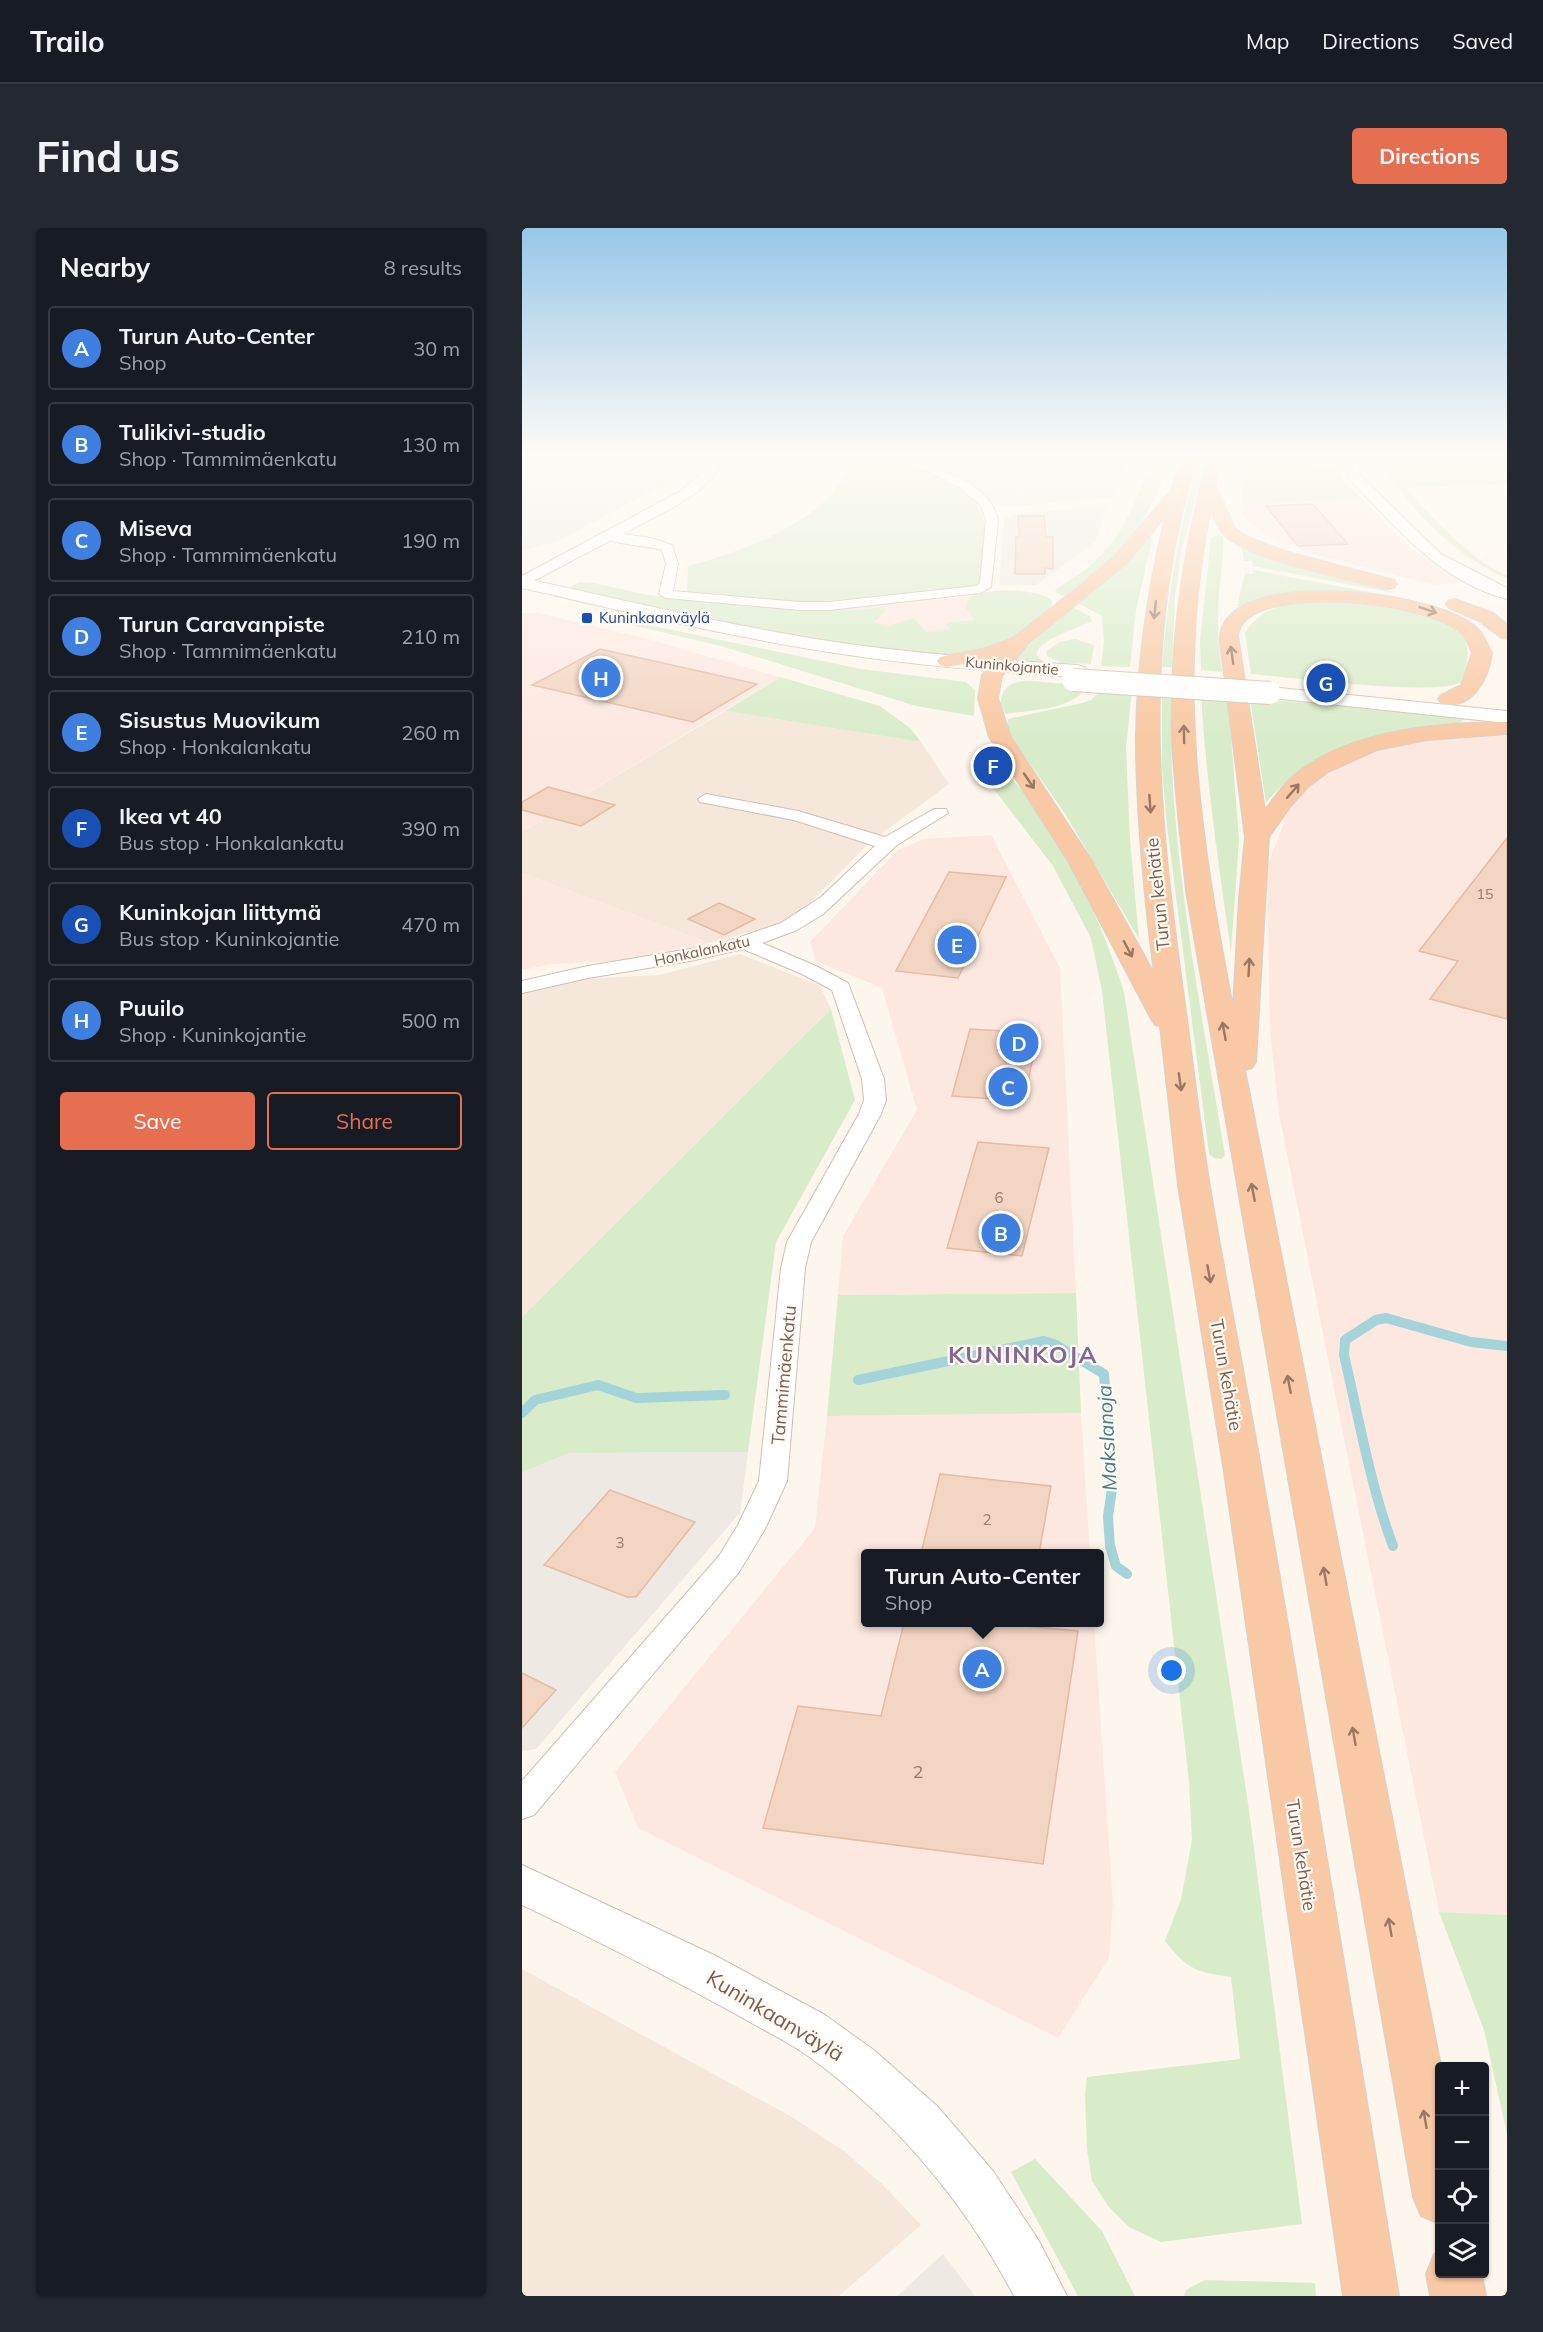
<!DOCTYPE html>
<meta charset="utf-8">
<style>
body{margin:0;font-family:Mulish,sans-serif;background:#242831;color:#f1f3f6}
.controls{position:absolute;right:18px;bottom:18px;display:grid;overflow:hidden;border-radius:6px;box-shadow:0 2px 4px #0004}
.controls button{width:54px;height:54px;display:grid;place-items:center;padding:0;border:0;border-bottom:2px solid #363941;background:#171b24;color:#f1f3f6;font:30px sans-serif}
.you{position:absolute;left:650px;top:1443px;width:21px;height:21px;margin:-15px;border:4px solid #fff;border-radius:50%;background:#1a73e8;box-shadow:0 0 0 9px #1a73e833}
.badge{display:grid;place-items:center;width:39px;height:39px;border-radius:50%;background:#e76f51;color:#fff;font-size:20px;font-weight:700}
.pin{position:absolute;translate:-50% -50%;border:3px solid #fff;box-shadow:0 2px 6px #0006}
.popup{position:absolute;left:339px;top:1321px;width:243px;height:78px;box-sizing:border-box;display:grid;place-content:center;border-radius:6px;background:#171b24;filter:drop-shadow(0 2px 4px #0005);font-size:20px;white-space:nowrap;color:#9ea1a6}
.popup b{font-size:22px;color:#f1f3f6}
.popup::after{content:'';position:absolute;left:50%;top:100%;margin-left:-12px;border:12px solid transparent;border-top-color:#171b24}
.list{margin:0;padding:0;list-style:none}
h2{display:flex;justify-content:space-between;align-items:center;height:78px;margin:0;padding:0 24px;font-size:26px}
h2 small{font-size:20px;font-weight:400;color:#9ea1a6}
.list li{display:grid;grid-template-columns:39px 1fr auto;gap:18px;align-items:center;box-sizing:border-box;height:84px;margin:0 12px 12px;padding:0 12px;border:2px solid #363941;border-radius:6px}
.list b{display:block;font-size:22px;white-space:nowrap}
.list p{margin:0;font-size:20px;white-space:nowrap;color:#9ea1a6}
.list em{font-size:20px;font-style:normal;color:#9ea1a6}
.actions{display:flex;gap:12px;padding:18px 24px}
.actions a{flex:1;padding:14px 0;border:2px solid #e76f51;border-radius:6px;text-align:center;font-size:21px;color:#e76f51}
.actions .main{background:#e76f51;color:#fff}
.icon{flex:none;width:33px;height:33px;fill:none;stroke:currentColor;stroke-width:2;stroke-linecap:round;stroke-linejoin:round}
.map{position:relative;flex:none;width:985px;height:2068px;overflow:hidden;border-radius:6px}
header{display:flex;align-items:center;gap:36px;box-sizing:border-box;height:84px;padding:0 30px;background:#171b24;border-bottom:2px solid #363941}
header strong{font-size:28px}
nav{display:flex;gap:33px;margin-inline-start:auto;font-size:21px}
.intro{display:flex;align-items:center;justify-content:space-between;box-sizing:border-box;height:144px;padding:0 36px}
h1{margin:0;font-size:42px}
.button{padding:15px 27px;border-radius:6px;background:#e76f51;color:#fff;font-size:21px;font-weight:700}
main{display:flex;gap:36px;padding:0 36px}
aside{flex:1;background:#171b24;border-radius:6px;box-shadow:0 2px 4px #0004}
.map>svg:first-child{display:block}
.residential{fill:#f5e8da}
.commercial{fill:#fde8e0}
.industrial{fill:#efe9e4}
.green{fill:#d8ecc9}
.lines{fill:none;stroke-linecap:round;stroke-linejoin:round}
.stream{stroke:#a5d3da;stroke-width:10}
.building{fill:#f3d5c3;stroke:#e6bba3;stroke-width:1.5}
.minor-casing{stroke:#d1beb0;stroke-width:2}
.tertiary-casing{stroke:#d1beb0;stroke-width:2}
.secondary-casing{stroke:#d6c0b0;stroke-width:2}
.trunk-casing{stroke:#dad1cd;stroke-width:2}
.minor{fill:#fff;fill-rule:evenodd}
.tertiary{fill:#fff;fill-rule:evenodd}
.secondary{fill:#fff;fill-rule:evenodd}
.trunk{fill:#f9c8a4;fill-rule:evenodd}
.secondary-bridge-casing{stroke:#d6c0b0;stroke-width:24;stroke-linecap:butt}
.secondary-bridge{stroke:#fff;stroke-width:22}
.oneway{stroke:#9a7763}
.transit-dot{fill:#1a4fb4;stroke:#fffaf3;stroke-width:2}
.labels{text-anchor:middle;stroke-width:4.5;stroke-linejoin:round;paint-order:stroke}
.far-number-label{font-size:14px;fill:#987a6a}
.far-transit-label{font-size:15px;fill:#164399;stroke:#fffaf3;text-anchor:start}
.far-street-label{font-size:15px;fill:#7a5c4d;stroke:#fffaf3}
.number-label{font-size:15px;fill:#987a6a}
.street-label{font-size:18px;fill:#7a5c4d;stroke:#fffaf3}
.near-number-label{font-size:18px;fill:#987a6a}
.water-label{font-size:20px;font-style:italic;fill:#437c86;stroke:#fffaf3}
.near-street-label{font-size:21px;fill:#7a5c4d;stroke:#fffaf3}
.district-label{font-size:24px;font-weight:bold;letter-spacing:1.5px;fill:#846695;stroke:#fffaf3}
</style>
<header>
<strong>Trailo</strong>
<nav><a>Map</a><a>Directions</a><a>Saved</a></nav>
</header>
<div class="intro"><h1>Find us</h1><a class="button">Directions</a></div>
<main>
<aside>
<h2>Nearby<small>8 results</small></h2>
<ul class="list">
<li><span class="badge" style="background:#3f7fe0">A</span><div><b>Turun Auto-Center</b><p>Shop</p></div><em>30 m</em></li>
<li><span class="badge" style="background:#3f7fe0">B</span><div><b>Tulikivi-studio</b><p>Shop · Tammimäenkatu</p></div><em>130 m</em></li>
<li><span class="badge" style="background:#3f7fe0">C</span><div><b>Miseva</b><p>Shop · Tammimäenkatu</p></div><em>190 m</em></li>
<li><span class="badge" style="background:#3f7fe0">D</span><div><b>Turun Caravanpiste</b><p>Shop · Tammimäenkatu</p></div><em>210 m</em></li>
<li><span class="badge" style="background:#3f7fe0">E</span><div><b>Sisustus Muovikum</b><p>Shop · Honkalankatu</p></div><em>260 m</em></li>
<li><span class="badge" style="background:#1a4fb4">F</span><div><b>Ikea vt 40</b><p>Bus stop · Honkalankatu</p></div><em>390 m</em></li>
<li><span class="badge" style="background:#1a4fb4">G</span><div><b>Kuninkojan liittymä</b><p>Bus stop · Kuninkojantie</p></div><em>470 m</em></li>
<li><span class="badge" style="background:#3f7fe0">H</span><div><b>Puuilo</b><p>Shop · Kuninkojantie</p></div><em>500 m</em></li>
</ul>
<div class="actions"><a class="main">Save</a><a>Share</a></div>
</aside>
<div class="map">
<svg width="985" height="2068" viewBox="0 0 985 2068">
<rect width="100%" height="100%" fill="#fdf6ec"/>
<path class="residential" d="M203,483L399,514L427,556L347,615L271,692L187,715L0,645V604Z
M218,726L298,758L309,781L0,1089V763L37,752L137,747Z
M0,1741L270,1889L322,1923L361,1957L399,1997L317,2068H0Z"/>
<path class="commercial" d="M729,225H816V239L725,234Z
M840,271L888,320L940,354L913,357L798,328L749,311L727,294L719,283L720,276Z
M472,366L450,404L370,408L284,382Z
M0,385H16L126,411L258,449L0,604Z
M985,504V1687L917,1684L757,886L748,802L745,638L770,575L788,554L831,530L884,513Z
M469,607L538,740L554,1065L316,1067L321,1008L395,882L360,760L294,733L288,714L376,622L402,611Z
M0,645L187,715L126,731L30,736L0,742Z
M559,1185L568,1325L343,1326V1394L572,1395L591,1676L587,1730L536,1810L116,1600L93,1544L293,1300L305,1188Z"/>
<path class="industrial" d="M0,225H157V240L142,256L36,313L0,323Z
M408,225H608L589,269L490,279L471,276L455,259L412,238Z
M570,279L584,281L574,313L514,357H477L482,290L494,286Z
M226,1224L218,1285L14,1521L0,1523V1244L48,1225Z
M421,2026L453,2068H375Z"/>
<path class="green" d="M631,225H650C645,240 640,255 633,269C614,312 577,340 543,369L533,364L535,360C545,354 556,348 565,340C601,312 618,267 631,225Z
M679,225H686L659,323L653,369L650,439H640C646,366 657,296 679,225Z
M862,225H985V256L885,260C910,291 949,331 985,348V350C936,331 883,278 858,232Z
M333,232C369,233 436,245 456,279C468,298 461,331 460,352L453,357L437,361L279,375L165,365L166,338C209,327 262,307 296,279C312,267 322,249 333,232Z
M725,234L816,239L822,254L840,271L720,276Z
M626,307H629L630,311L614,382L608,439L579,438L582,413L580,388L556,375L605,332Z
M697,307L701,309C702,328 699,346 697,365C695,391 696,417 700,444L679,442L678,412L689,310Z
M719,315L861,360L872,365L731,338L730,333H722Z
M731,342L852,365L867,368L822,364H798L724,379L715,378L723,345L731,346Z
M57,354L71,355L126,367L270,380L335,382L362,379L364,382L352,395L367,397L392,390L404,404L428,401L423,395L452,392L443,378C445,373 447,369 452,367C467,360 524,360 531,375L528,380C513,391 490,413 473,419C418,437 335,419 279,409C201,395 124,378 47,360Z
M782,373C804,373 826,372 847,373C866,374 927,391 939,404C950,416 945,441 940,454C912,469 768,449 729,446L723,405C737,382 757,378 782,373Z
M550,379L568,388L570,393C555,401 518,410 514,427L526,437L494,433L496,427Z
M88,392L121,396L339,441L444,454L453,462L452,488L394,478L199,418Z
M553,411L572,417L569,436L540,435L525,428L524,423L538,414Z
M258,449L358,478L388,500L399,514L203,483Z
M510,453L565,458C552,482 508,482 484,486L478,477C481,456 490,453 510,453Z
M580,461L610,463L604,520L608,612L617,711L542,584L485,503L486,491L560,475L569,472Z
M640,464L651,465C651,490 649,517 650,542C657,671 682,800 703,927L700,931L692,930L687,926L645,598L640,540Z
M679,466L706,469L717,612L709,724C697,638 684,553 679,466Z
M728,470L943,488L940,493L935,496C864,510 792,514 744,575Z
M479,540C490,552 503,564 513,578C552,636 581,698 602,764L727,1582L780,1996L639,2014L607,1999L586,1978L570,1953L565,1921L563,1868L565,1849L718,1831L709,1749C674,1744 666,1742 643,1713L659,1671L670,1612L667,1554L580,763L569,710L531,638L458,543Z
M309,781L333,872L254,1014L226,1224L48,1225L0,1244V1089Z
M554,1065L559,1185L305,1188L316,1067Z
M917,1684L985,1687V1906L962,1802Z
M513,1931L580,2003L613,2068H556L489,1944Z
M683,2052L793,2055L794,2068H662L664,2062Z"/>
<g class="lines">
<path class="stream" d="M336,1152L522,1113L534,1117L582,1146L590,1261L586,1288L588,1318L594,1338L605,1346
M0,1185L13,1172L76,1157L114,1170L203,1167
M871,1318C848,1256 837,1191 822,1127L823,1112L854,1092L864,1090L949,1114L985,1118"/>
</g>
<path class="building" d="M791,276L826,316L776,318L744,278Z
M496,288H522L524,309H531V341L523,340V346H493L494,309H497Z
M78,421L235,456L171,494L10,457Z
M26,559L93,577L59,598L0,582V574Z
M985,610V791L908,771L936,733L897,723Z
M427,644L484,649L436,750L374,743Z
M197,675L233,691L202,707L166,691Z
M448,801L516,805L502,873L430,868Z
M456,914L527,920L500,1028L425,1020Z
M418,1246L529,1258L517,1326H399Z
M88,1262L173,1294L114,1369H105L22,1337Z
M382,1395H505L504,1398L556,1403L521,1636L241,1600L276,1478L359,1488Z
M0,1445L34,1462L0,1500Z"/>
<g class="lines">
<g class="minor-casing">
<path id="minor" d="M345,226C385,231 465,244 476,292L469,359L458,365L307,382H278L144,370L137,366L144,336L140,322C125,317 90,317 80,308L86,304L129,310L150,317L156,336L151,363L278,374H307L454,358L458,355L464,292L458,277L437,259L401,241L385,237L345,232L194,237L189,234L194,231Z
M184,566L276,583L363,609L412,581H424L426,585L375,617L300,687L273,703L240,715L294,738L326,755L362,851L364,872L359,886L289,1014L283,1040L265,1253L243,1301L217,1344L12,1587L0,1591V1553L197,1328L216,1297L237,1253L259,1040L265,1014L337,886L342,872L340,851L310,762L280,746L221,721L168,733L66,750L0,765V753L66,738L198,716L259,695L299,669L353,618L272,592L178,574L176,571Z"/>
</g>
<g class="tertiary-casing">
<path id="tertiary" d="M187,225H201C197,252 173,266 152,279L0,359V348L157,264L179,246L186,234Z
M820,225H834L838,247L919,326L985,360V371C918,354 873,298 827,251L820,234Z
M0,1637L194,1728L303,1787L353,1823L416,1879L471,1943L517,2013L545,2068H492C443,1974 372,1890 286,1828C265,1813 241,1802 219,1789C147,1749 74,1712 0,1677Z"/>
</g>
<g class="secondary-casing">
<path id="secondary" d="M0,350C106,373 212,399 320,415C398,426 477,432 555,437L562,439L565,443L562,447L555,449C477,444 398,438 320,426C212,410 106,384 0,360Z
M748,459L985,483V495L741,469L738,465L741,461Z"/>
</g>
<g class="trunk-casing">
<path id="trunk" d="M662,225H677C615,414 638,599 665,791C672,847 679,903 688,959C704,1054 723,1149 740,1245C788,1519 831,1794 877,2068H821L702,1244L656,957L638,798L633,797L629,791L546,633L467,509L456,470L460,447L474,430L425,439L418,437L415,433L418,429L464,420L492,409L556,359L593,327L649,262ZM643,289C626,360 615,434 614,507C614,587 622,667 632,745L570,633L489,509L476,470L480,448L506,416L605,335Z
M687,225H702L694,257L713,300L724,308L763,323L872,352L875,356L872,360L866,361C828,352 727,332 702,307C695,301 692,290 689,282C653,450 679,613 711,779L717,671L723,609L698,415C692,335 917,361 956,401C962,407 966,418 970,425C967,451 950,483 919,475L916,471L919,467L939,457L950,425C948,420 945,413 942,408C913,373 721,352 716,408L743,582C751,571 759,559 769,550C823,502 917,494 985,494V506L905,512L855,522L806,544L786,559L769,578L747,609L734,834L730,840L723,842L919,1838H918V1996L899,1988L891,1969L664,663C659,612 652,560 650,509C647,412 662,317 687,225Z
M933,371L971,385L985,396V411L978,409L957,393L927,380L924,376L927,372Z
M918,2024V2046H960L964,2068H908L904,2046L912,2026Z"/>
</g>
<use href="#minor" class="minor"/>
<use href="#tertiary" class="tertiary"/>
<use href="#secondary" class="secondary"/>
<use href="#trunk" class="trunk"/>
<g class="secondary-bridge-casing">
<path id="secondary-bridge" d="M551,452L748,465"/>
</g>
<use href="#secondary-bridge" class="secondary-bridge"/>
</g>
<defs><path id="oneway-shaft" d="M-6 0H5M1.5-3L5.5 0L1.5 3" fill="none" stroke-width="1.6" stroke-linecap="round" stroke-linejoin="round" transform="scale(1.5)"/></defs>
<g class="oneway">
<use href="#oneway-shaft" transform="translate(633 382) rotate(96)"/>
<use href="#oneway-shaft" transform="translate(906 382) rotate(19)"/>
<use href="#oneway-shaft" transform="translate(710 427) rotate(-98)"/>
<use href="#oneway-shaft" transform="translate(662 506) rotate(-91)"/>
<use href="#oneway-shaft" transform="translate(507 553) rotate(56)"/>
<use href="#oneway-shaft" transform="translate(771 563) rotate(-49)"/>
<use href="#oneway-shaft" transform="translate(628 576) rotate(86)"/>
<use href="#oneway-shaft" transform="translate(606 721) rotate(62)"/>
<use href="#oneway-shaft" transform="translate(727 739) rotate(-87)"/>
<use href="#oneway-shaft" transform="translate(702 803) rotate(-100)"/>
<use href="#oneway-shaft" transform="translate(658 854) rotate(82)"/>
<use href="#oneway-shaft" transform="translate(731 964) rotate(-101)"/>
<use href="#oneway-shaft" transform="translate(687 1046) rotate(80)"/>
<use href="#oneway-shaft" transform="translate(767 1156) rotate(-101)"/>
<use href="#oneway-shaft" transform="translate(803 1348) rotate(-100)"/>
<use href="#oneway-shaft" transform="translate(832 1508) rotate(-100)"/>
<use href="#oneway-shaft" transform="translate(868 1699) rotate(-100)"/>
<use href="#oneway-shaft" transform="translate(903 1891) rotate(-100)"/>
</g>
<linearGradient id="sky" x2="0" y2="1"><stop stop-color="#97c7e8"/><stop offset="0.44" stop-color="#fefbf6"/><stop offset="1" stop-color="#fefbf6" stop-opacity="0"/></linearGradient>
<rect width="985" height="515" fill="url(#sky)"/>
<rect class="transit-dot" x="59" y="384" width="12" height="12" rx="3"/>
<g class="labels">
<g class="far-number-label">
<text x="963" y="671">15</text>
</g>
<g class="far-transit-label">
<text x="77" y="395">Kuninkaanväylä</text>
</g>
<g class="far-street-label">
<text transform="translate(490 438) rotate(5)" y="5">Kuninkojantie</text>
<text transform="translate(180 723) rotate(-12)" y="5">Honkalankatu</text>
</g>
<g class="number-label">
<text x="477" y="975">6</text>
<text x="465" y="1297">2</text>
<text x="98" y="1320">3</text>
</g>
<g class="street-label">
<text transform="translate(636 666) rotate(-96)" y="6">Turun kehätie</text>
<text transform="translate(262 1147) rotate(-85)" y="6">Tammimäenkatu</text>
<text transform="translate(704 1147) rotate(80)" y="6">Turun kehätie</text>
<text transform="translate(779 1627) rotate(81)" y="6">Turun kehätie</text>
</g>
<g class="near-number-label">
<text x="396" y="1550">2</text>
</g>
<g class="water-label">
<text transform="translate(585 1210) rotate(-93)" y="7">Makslanoja</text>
</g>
<g class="near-street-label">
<text transform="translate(253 1788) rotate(31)" y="7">Kuninkaanväylä</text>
</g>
<g class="district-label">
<text x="501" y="1135">KUNINKOJA</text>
</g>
</g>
</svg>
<div class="controls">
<button>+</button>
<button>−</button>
<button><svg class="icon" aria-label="locate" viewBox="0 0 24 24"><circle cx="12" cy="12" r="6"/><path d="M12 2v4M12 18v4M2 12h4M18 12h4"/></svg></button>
<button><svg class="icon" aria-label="layers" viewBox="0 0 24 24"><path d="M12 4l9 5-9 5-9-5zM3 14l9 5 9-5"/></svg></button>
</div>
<div class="you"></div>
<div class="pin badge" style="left:460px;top:1441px;background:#3f7fe0">A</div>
<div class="popup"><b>Turun Auto-Center</b>Shop</div>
<div class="pin badge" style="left:479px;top:1005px;background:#3f7fe0">B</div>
<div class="pin badge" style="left:486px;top:859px;background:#3f7fe0">C</div>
<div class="pin badge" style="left:497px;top:815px;background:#3f7fe0">D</div>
<div class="pin badge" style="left:435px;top:717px;background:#3f7fe0">E</div>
<div class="pin badge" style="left:471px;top:538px;background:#1a4fb4">F</div>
<div class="pin badge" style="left:804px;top:455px;background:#1a4fb4">G</div>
<div class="pin badge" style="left:79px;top:450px;background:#3f7fe0">H</div>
</div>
</main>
